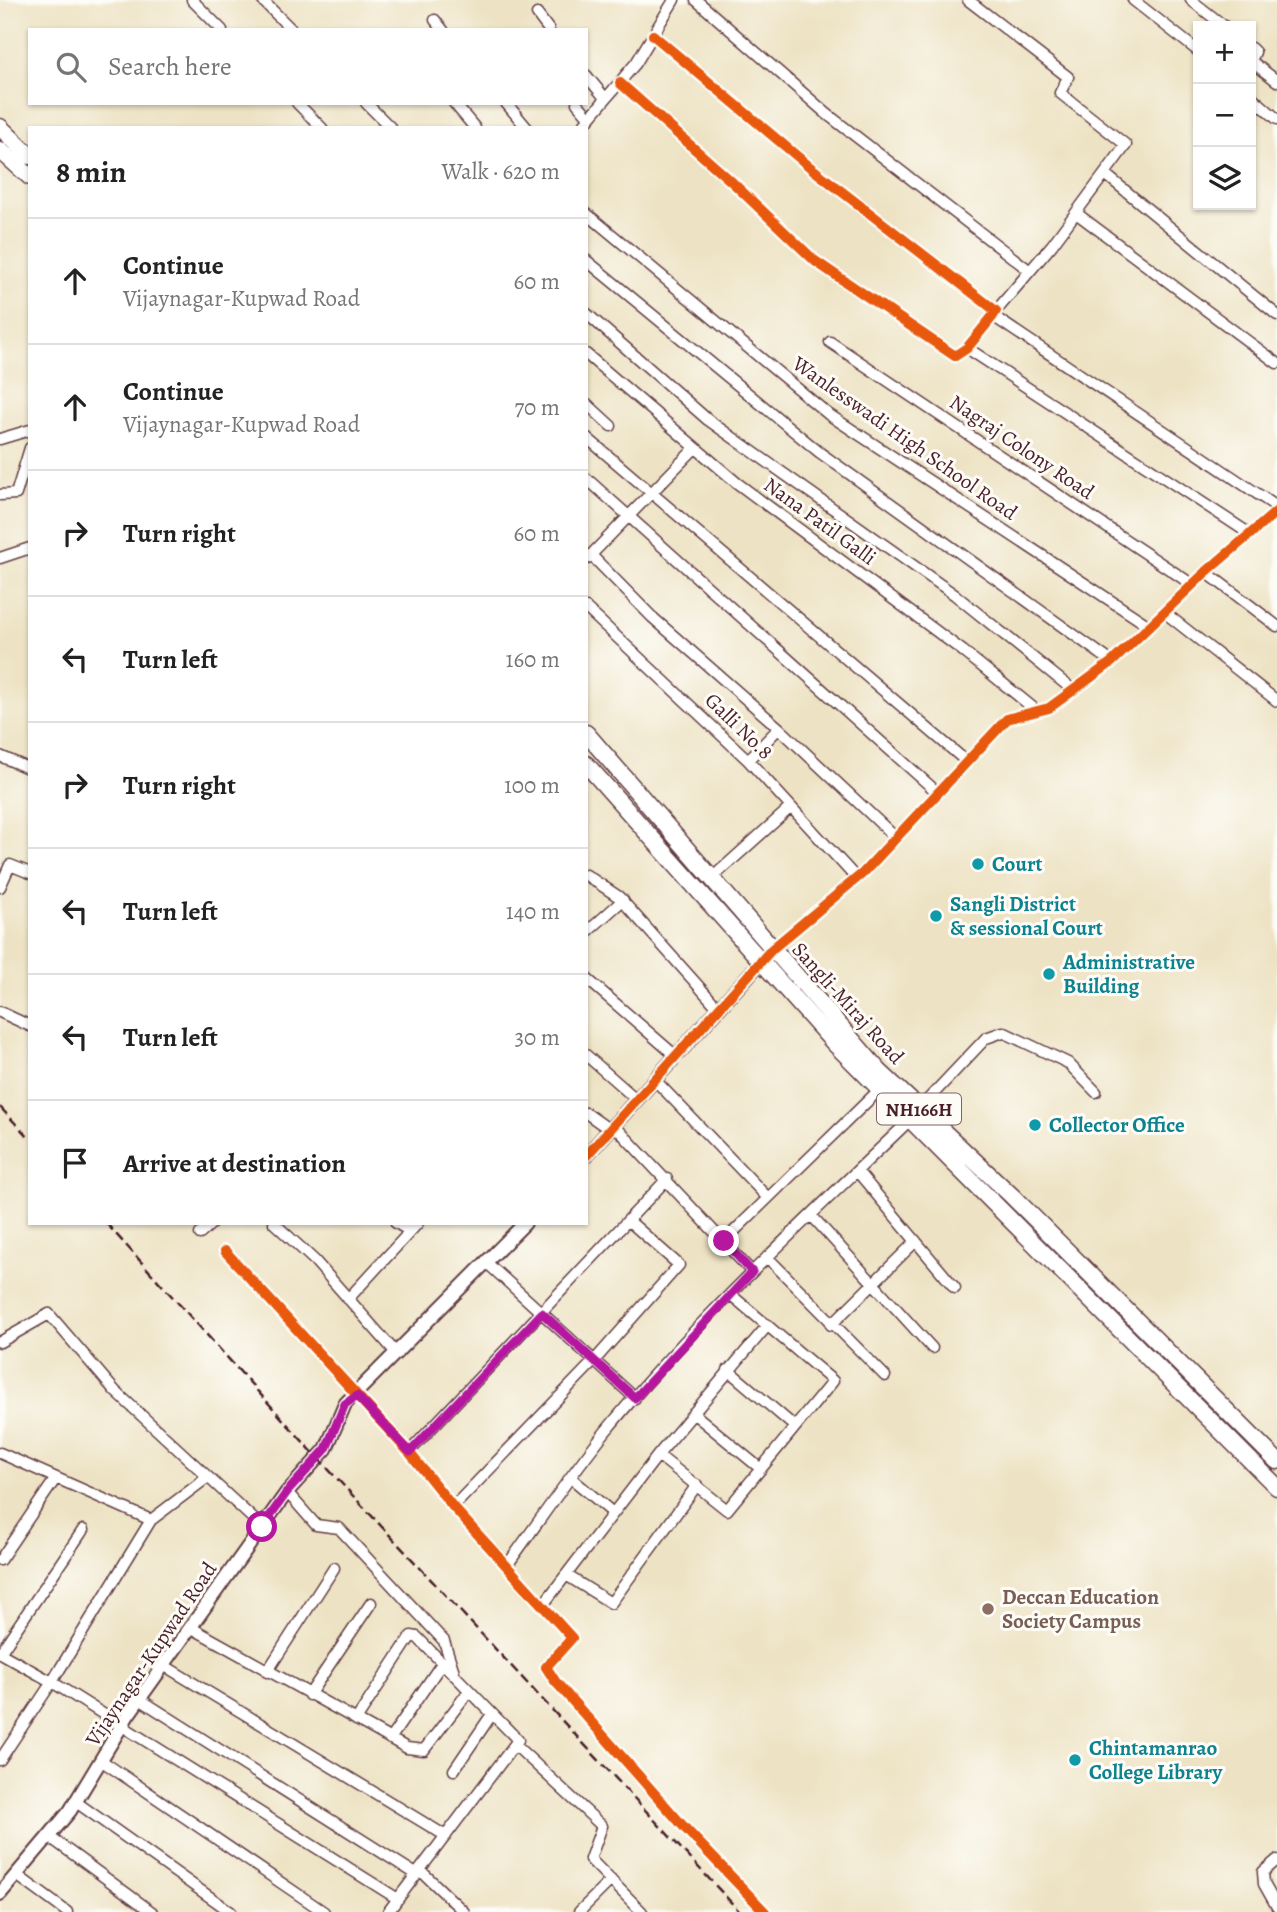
<!DOCTYPE html>
<meta charset="utf-8">
<style>
body{margin:0;font-family:Alegreya,serif;background:#f6f6f6;color:#222}
.controls{position:absolute;right:21px;top:21px;display:grid;overflow:hidden;border-radius:0px;box-shadow:0 2px 5px #0004}
.controls button{width:63px;height:63px;display:grid;place-items:center;padding:0;border:0;border-bottom:2px solid #e0e0e0;background:#fff;color:#222;font:35px sans-serif}
.stop{position:absolute;width:21px;height:21px;margin:-16px;border:5px solid #b5179e;border-radius:50%;background:#fff}
.stop.end{background:#b5179e;border-color:#fff;box-shadow:0 2px 7px #0008}
.list{margin:0;padding:0;list-style:none}
h2{display:flex;justify-content:space-between;align-items:center;height:91px;margin:0;padding:0 28px;font-size:30px}
h2 small{font-size:23px;font-weight:400;color:#767676}
.list li{display:grid;grid-template-columns:46px 1fr auto;gap:21px;align-items:center;box-sizing:border-box;height:126px;padding:0 28px;border-top:2px solid #e0e0e0}
.list b{display:block;font-size:26px;white-space:nowrap}
.list p{margin:0;font-size:23px;white-space:nowrap;color:#767676}
.list em{font-size:23px;font-style:normal;color:#767676}
.icon{flex:none;width:38px;height:38px;fill:none;stroke:currentColor;stroke-width:2;stroke-linecap:round;stroke-linejoin:round}
.map{position:relative;flex:none;width:1277px;height:1912px;overflow:hidden}
.search{position:absolute;background:#fff;box-shadow:0 2px 5px #0004;left:28px;top:28px;width:560px;height:77px;display:flex;align-items:center;gap:18px;box-sizing:border-box;padding:0 24px;border-radius:0px;color:#767676;font-size:26px}
.panel{position:absolute;background:#fff;box-shadow:0 2px 5px #0004;left:28px;top:126px;width:560px;height:1099px;border-radius:0px}
.map>svg:first-child{display:block}
.lines{fill:none;stroke-linecap:round;stroke-linejoin:round}
.minor-casing{stroke:#623c42;stroke-width:13}
.tertiary-casing{stroke:#623c42;stroke-width:16}
.trunk-casing{stroke:#623c42;stroke-width:19}
.minor{stroke:#fff;stroke-width:10}
.tertiary{stroke:#fff;stroke-width:12}
.trunk{stroke:#fff;stroke-width:16}
.rail{stroke:#4a1f2b;stroke-width:2.5;stroke-dasharray:10 5;stroke-linecap:butt}
.cycleway-casing{stroke:#fdfcf7;stroke-width:15}
.cycleway{stroke:#e8590c;stroke-width:10}
.route{stroke:#b5179e;stroke-width:9}
.culture-dot{fill:#0f9aa8;stroke:#fdfcf7;stroke-width:2.5}
.education-dot{fill:#8d6e63;stroke:#fdfcf7;stroke-width:2.5}
.labels{text-anchor:middle;stroke-width:6;stroke-linejoin:round;paint-order:stroke}
.shield{fill:#fdfcf7;stroke:#806168;stroke-width:2}
.shield-label{font-size:19px;font-weight:bold;fill:#4a1f2b}
.street-label{font-size:21px;fill:#4a1f2b;stroke:#fdfcf7}
.culture-label{font-size:21px;font-weight:bold;fill:#0d838f;stroke:#fdfcf7;text-anchor:start}
.education-label{font-size:21px;font-weight:bold;fill:#785e54;stroke:#fdfcf7;text-anchor:start}
</style>
<div class="map">
<svg width="1277" height="1912" viewBox="0 0 1277 1912">
<rect width="100%" height="100%" fill="#fdfcf7"/>
<filter id="ink" filterUnits="userSpaceOnUse"><feTurbulence type="fractalNoise" baseFrequency=".0143" numOctaves="2"/><feDisplacementMap in="SourceGraphic" scale="14" xChannelSelector="R" yChannelSelector="G"/><feConvolveMatrix kernelMatrix="1 2 1 2 8 2 1 2 1" color-interpolation-filters="sRGB"/></filter>
<filter id="wash" filterUnits="userSpaceOnUse"><feTurbulence type="fractalNoise" baseFrequency=".00686" numOctaves="4" result="noise"/><feDisplacementMap in="SourceGraphic" scale="28" xChannelSelector="R" yChannelSelector="G"/><feGaussianBlur stdDeviation="1.57" result="paint"/><feColorMatrix in="noise" values="0 0 0 0 0 0 0 0 0 0 0 0 0 0 0 0 0 1.4 0 .05"/><feComposite in="paint" operator="in"/></filter>
<g filter="url(#wash)">
<rect width="100%" height="100%" fill="#ede2c3"/>
</g>
<g filter="url(#ink)">
<g class="lines">
<g class="minor-casing">
<path id="minor" d="M192,0L222,30
M262,0L292,30
M696,0L827,114L1030,271
M968,0L1068,77L1060,93L1126,145L1052,245L996,311
M1133,0L1198,51
M1191,0L1224,26
M537,14L549,30
M435,20L443,30
M1251,48L1255,52L1251,61L1277,81
M586,75L605,98
M620,83L732,182L815,261L955,356L967,348L993,316L996,311L810,167L653,35
M1251,96L1277,119
M297,103L322,128
M366,103L391,128
M454,103L475,128
M506,103L527,128
M577,103L589,117
M581,128L636,63L674,0
M1105,174L1277,315
M586,213L828,414L1149,626
M1076,213L1277,363
M586,260L819,452L1112,662
M586,313L708,420L955,595L1073,690
M993,316L1277,507
M830,342L1193,585
M967,348L1250,534
M586,354L737,483L963,651L1037,711
M586,403L611,426
M586,437L967,762
M0,439L30,430
M586,478L938,793
M0,495L16,494L30,448
M591,555L652,617L779,728
M0,558L30,548
M587,559L695,448
M1206,572L1277,626
M586,608L748,760L857,879
M1164,612L1277,701
M0,756L30,769
M748,760L779,728L896,838
M586,875L619,897L719,1009
M712,878L791,807
M0,887L10,865L30,873
M586,933L623,900
M772,949L863,873L1007,719L1049,708L1112,662L1206,572L1277,511
M586,978L677,1057
M0,1012L30,1026
M586,1055L637,1100
M655,1080L768,1198
M919,1109L986,1038L1003,1032L1068,1063L1096,1092
M586,1113L610,1130
M614,1125L752,1272
M857,1171L955,1288
M811,1215L932,1348
M274,1223L315,1261L397,1354
M396,1223L410,1231
M200,1234L212,1223
M724,1241L879,1090
M225,1251L409,1452L453,1507L572,1638L546,1667L555,1681L684,1827L765,1912
M767,1257L885,1376
M487,1263L635,1398
M348,1299L418,1223
M831,1325L916,1241
M0,1342L49,1314L115,1391L208,1477
M728,1370L794,1426
M693,1413L761,1469
M409,1452L667,1179
M0,1453L151,1520
M658,1455L768,1325
M571,1478L613,1513
M287,1492L316,1525L339,1528L444,1641L454,1672
M453,1507L594,1361L679,1265L629,1221
M262,1527L208,1477L151,1520L52,1682L398,1899
M0,1560L56,1478
M508,1564C540,1520 571,1474 605,1432C697,1319 805,1221 910,1120
M566,1575L611,1603L697,1485
M543,1605L658,1455L727,1510L833,1381L730,1294
M190,1627L407,1748L424,1750L469,1691
M0,1653L52,1682L0,1760
M0,1653L83,1530
M165,1666L446,1836
M267,1672L334,1568
M309,1695L371,1603
M141,1700L416,1874
M356,1720L411,1636L417,1637L518,1740L388,1912
M390,1739L442,1663
M515,1745L602,1826L590,1859L642,1912
M102,1761L324,1912
M454,1770L492,1714
M76,1802L231,1912
M51,1838L152,1912
M1277,1860L1263,1872L1264,1884L1277,1907
M420,1870L464,1912
M18,1876L67,1912
M579,1912L611,1880"/>
</g>
<g class="tertiary-casing">
<path id="tertiary" d="M586,1156L766,956
M0,1894L70,1811L128,1715L287,1492L326,1449L345,1404L525,1223"/>
</g>
<g class="trunk-casing">
<path id="trunk" d="M0,127L30,156
M0,150L30,177
M586,733L879,1071L1012,1196L1277,1461
M586,764L833,1042L1277,1487"/>
</g>
<use href="#minor" class="minor"/>
<use href="#tertiary" class="tertiary"/>
<use href="#trunk" class="trunk"/>
<path class="rail" d="M0,1107L30,1139
M106,1223L316,1456L740,1912"/>
<g class="cycleway-casing">
<path id="cycleway" d="M620,83L732,182L815,261L955,356L967,348L993,316L996,311L810,167L653,35
M586,1156L772,949L863,873L1007,719L1049,708L1112,662L1206,572L1277,511
M225,1251L409,1452L453,1507L572,1638L546,1667L555,1681L684,1827L765,1912"/>
</g>
<use href="#cycleway" class="cycleway"/>
</g>
</g>
<g class="lines" filter="url(#ink)">
<path class="route" d="M262,1527L287,1492L326,1449L345,1404L357,1396L410,1452L542,1313L635,1398L752,1272L724,1241"/>
</g>
<g class="culture-dot">
<circle cx="978" cy="864" r="7"/>
<circle cx="936" cy="916" r="7"/>
<circle cx="1049" cy="974" r="7"/>
<circle cx="1035" cy="1125" r="7"/>
<circle cx="1075" cy="1760" r="7"/>
</g>
<circle class="education-dot" cx="988" cy="1609" r="7"/>
<g class="labels">
<rect class="shield" x="877" y="1093.5" width="84" height="31" rx="5"/>
<g class="shield-label">
<text x="919" y="1116">NH166H</text>
</g>
<g class="street-label">
<text transform="translate(905 438) rotate(35)" y="7">Wanlesswadi High School Road</text>
<text transform="translate(1022 447) rotate(34)" y="7">Nagraj Colony Road</text>
<text transform="translate(820 521) rotate(36)" y="7">Nana Patil Galli</text>
<text transform="translate(739 726) rotate(44)" y="7">Galli No.8</text>
<text transform="translate(848 1003) rotate(48)" y="7">Sangli-Miraj Road</text>
<text transform="translate(151 1654) rotate(-56)" y="7">Vijaynagar-Kupwad Road</text>
</g>
<g class="culture-label">
<text x="992" y="871">Court</text>
<text x="950" y="911">Sangli District<tspan x="950" dy="24">&amp; sessional Court</tspan></text>
<text x="1063" y="969">Administrative<tspan x="1063" dy="24">Building</tspan></text>
<text x="1049" y="1132">Collector Office</text>
<text x="1089" y="1755">Chintamanrao<tspan x="1089" dy="24">College Library</tspan></text>
</g>
<g class="education-label">
<text x="1002" y="1604">Deccan Education<tspan x="1002" dy="24">Society Campus</tspan></text>
</g>
</g>
</svg>
<div class="controls">
<button>+</button>
<button>−</button>
<button><svg class="icon" aria-label="layers" viewBox="0 0 24 24"><path d="M12 4l9 5-9 5-9-5zM3 14l9 5 9-5"/></svg></button>
</div>
<div class="stop" style="left:262px;top:1527px"></div>
<div class="stop end" style="left:724px;top:1241px"></div>
<div class="search"><svg class="icon" aria-label="search" viewBox="0 0 24 24"><circle cx="10" cy="10" r="6"/><path d="M15 15l6 6"/></svg>Search here</div>
<section class="panel">
<h2>8 min<small>Walk · 620 m</small></h2>
<ul class="list">
<li><svg class="icon" aria-label="ahead" viewBox="0 0 24 24"><path d="M12 20V5M6 11l6-6 6 6"/></svg><div><b>Continue</b><p>Vijaynagar-Kupwad Road</p></div><em>60 m</em></li>
<li><svg class="icon" aria-label="ahead" viewBox="0 0 24 24"><path d="M12 20V5M6 11l6-6 6 6"/></svg><div><b>Continue</b><p>Vijaynagar-Kupwad Road</p></div><em>70 m</em></li>
<li><svg class="icon" aria-label="right" viewBox="0 0 24 24"><path d="M7 20v-9h11M14 6l5 5-5 5"/></svg><div><b>Turn right</b></div><em>60 m</em></li>
<li><svg class="icon" aria-label="left" viewBox="0 0 24 24"><path d="M17 20v-9H6M10 6l-5 5 5 5"/></svg><div><b>Turn left</b></div><em>160 m</em></li>
<li><svg class="icon" aria-label="right" viewBox="0 0 24 24"><path d="M7 20v-9h11M14 6l5 5-5 5"/></svg><div><b>Turn right</b></div><em>100 m</em></li>
<li><svg class="icon" aria-label="left" viewBox="0 0 24 24"><path d="M17 20v-9H6M10 6l-5 5 5 5"/></svg><div><b>Turn left</b></div><em>140 m</em></li>
<li><svg class="icon" aria-label="left" viewBox="0 0 24 24"><path d="M17 20v-9H6M10 6l-5 5 5 5"/></svg><div><b>Turn left</b></div><em>30 m</em></li>
<li><svg class="icon" aria-label="arrive" viewBox="0 0 24 24"><path d="M6 21V4h12l-3 4 3 4H6"/></svg><div><b>Arrive at destination</b></div></li>
</ul>
</section>
</div>
